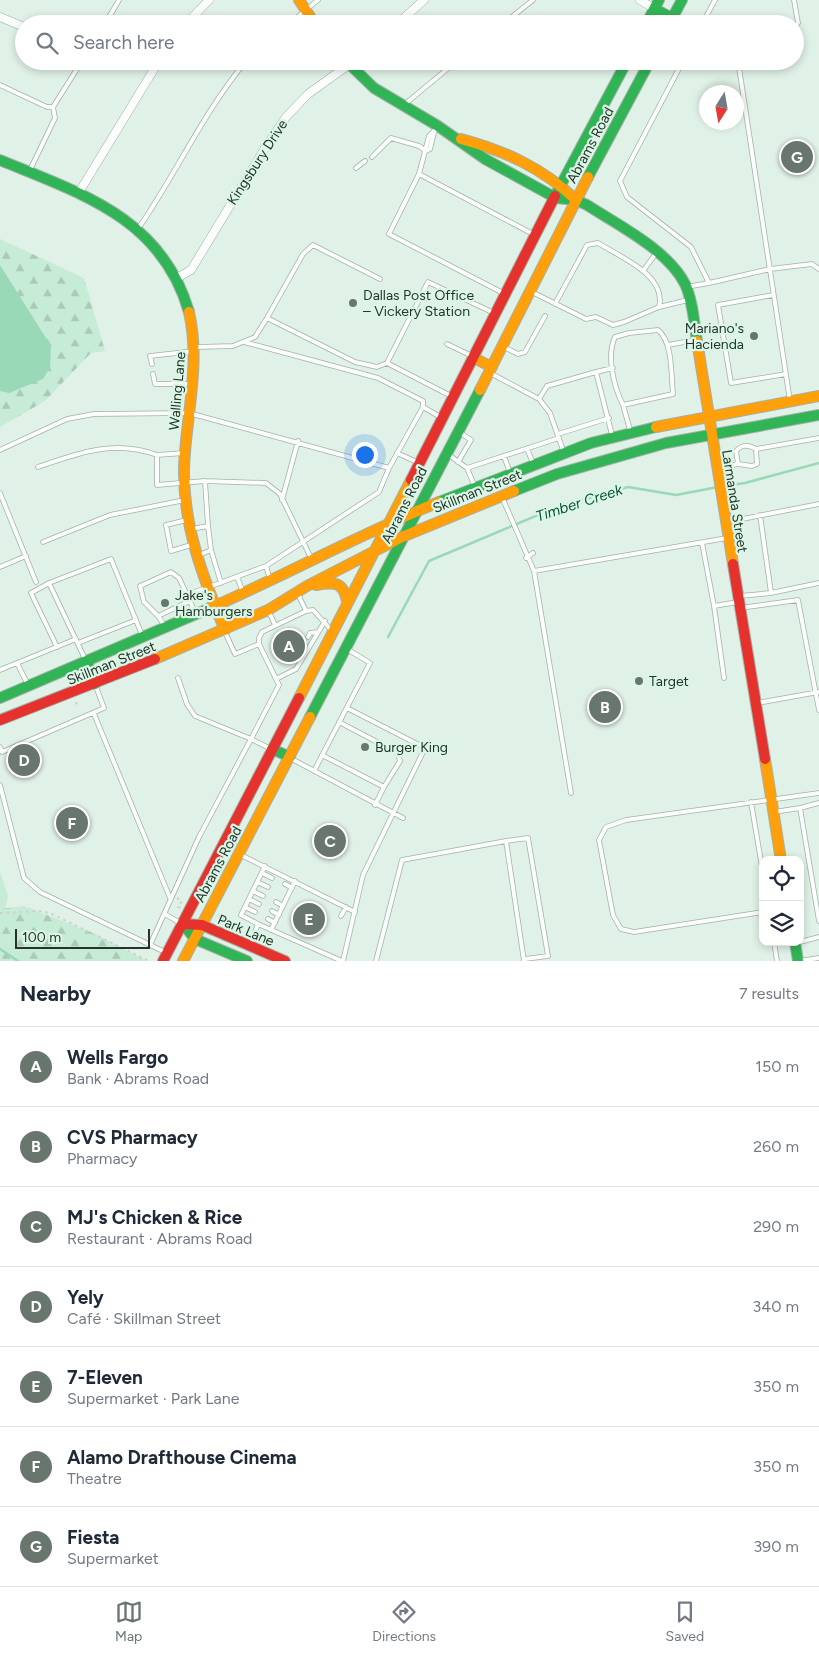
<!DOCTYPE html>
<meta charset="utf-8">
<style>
body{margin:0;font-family:Figtree,sans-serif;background:#f6f6f7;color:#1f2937}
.controls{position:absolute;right:15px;bottom:15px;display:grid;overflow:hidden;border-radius:10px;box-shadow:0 2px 8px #0003}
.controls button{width:45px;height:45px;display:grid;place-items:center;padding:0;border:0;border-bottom:1px solid #e0e1e3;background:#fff;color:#1f2937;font:25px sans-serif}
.compass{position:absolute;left:699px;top:85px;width:45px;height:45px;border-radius:50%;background:#fff;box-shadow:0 2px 8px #0003;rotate:191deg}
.scale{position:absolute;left:15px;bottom:12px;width:135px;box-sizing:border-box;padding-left:5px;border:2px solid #28332d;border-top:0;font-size:14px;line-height:18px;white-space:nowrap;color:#28332d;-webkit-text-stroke:4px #daf7e6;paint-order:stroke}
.you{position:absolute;left:364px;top:454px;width:18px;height:18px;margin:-12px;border:4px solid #fff;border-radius:50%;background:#1a73e8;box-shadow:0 0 0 8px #1a73e833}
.badge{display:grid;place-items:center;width:32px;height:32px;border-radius:50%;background:#68766e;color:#fff;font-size:16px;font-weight:700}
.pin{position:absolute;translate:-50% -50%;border:2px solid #fff;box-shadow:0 1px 5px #0006}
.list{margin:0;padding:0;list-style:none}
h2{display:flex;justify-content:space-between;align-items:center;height:65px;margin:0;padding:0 20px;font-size:21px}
h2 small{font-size:16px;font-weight:400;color:#747a83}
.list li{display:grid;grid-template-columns:32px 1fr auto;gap:15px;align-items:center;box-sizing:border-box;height:80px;padding:0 20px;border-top:1px solid #e0e1e3}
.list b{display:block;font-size:19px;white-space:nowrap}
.list p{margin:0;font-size:16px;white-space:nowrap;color:#747a83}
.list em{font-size:16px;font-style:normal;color:#747a83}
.icon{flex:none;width:28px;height:28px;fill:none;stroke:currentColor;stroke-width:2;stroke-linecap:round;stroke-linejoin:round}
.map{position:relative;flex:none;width:819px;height:961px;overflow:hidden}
.search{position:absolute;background:#fff;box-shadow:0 2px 8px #0003;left:15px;right:15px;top:15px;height:55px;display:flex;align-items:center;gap:12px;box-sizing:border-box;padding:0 18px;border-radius:28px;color:#747a83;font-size:19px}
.sheet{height:625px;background:#fff}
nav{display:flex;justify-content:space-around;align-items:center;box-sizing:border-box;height:70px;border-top:1px solid #e0e1e3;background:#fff;font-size:14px;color:#747a83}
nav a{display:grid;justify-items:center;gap:2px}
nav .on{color:#68766e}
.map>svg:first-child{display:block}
.green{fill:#c6ebd6}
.forest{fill:url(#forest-firs)}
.water{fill:#99d9b8}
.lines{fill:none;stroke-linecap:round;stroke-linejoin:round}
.stream{stroke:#99d9b8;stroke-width:2.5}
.lane-casing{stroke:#a4b1a9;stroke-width:5.5}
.street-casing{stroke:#a4b1a9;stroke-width:9}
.fast-casing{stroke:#a4b1a9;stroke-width:12}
.slow-casing{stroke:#a4b1a9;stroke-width:12}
.jam-casing{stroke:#a4b1a9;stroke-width:12}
.path{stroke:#ccd1ce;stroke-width:2;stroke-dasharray:2.5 4;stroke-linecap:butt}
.lane{stroke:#fafdfb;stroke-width:4}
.street{stroke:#fafdfb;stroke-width:8}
.fast{stroke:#30b455;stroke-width:10}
.slow{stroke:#ff9f0a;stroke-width:10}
.jam{stroke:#e5322d;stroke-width:10}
.poi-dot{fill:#68766e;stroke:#daf7e6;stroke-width:2}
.labels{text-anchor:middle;stroke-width:4.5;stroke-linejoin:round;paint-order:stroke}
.street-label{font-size:14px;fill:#28332d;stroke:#daf7e6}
.poi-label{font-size:14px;fill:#28332d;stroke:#daf7e6;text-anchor:start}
.water-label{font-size:15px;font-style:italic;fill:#0e5236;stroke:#daf7e6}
</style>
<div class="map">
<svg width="819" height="961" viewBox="0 0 819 961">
<defs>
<pattern id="forest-firs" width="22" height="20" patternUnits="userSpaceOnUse" patternTransform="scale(1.25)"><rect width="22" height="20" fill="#c6ebd6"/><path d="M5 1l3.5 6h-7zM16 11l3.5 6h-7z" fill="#aacab8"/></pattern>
</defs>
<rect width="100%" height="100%" fill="#e0f1e7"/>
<path class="green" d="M0,871L8,896L0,932Z"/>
<path class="forest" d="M0,239L84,278L105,351L91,353L45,401L0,427Z
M24,906L91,932L147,961H0V909Z"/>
<path class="water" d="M0,265L51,346L50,368L43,379L9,393L0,391Z"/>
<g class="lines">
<path class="stream" d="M724,486L745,483L819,463
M388,637L429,561L557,507L628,487L676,495L718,487
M0,949L18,961"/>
<g class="lane-casing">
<path id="lane" d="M794,0L798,23L795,27
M672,19L681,24
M105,24L119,0
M289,24L318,0
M503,24L533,0
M548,24L567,18L569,24
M702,24L715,0
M638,61L645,66
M683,61L620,181L627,197L691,247L709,283L686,287
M738,61L790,401
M0,85L47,107H53L82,61
M405,104L457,61
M437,128L429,136L419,174L389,234L505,294
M426,151L430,149L434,133
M372,157L391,138L419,146L426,151
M356,168L365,161
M30,170L55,118L53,107
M419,174L533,234
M138,229C176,174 203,113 246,61
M643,271L657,252
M709,283L770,269L812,264L819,269
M532,292L586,319L596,317L613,325L624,322L659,307C667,275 620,257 598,243L587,245L555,304
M773,295L718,305L731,383L786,374
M659,307L688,300
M267,318L303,254L313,245L380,279
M244,342L378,378L423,401V407L389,468
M447,344L474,357
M668,345L695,340
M197,347L233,346L255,337L267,318L355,362L377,367L387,363L428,282L494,313
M504,347L518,354L525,352L545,316
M387,363L453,397
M152,364L150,356L195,351
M596,372L613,368
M490,373L539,399L547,386L596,372L612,435
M153,374L155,384H192
M539,399L550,413L564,453
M623,405C614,387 606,356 615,337L629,333L658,330C673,342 671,375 673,394L623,405L630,430
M423,407L442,418
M558,434L609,418
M527,449L533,463
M0,450L67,419L94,414L189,413L389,468L379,492L266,566
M184,453L157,455V485L205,481L266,483L280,494L311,558
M397,453L419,463
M449,455L467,468
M504,456L510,473
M458,462L471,440L459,432
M738,464L752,466L757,464L756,449
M38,467C78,453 115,439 157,455
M718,468L738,464L736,451C742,444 748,445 756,449L819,438
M205,481L208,526
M475,487L467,468L559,438
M0,493L36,582
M502,497L534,571L571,793
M282,500L298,441
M760,515L771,593
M187,520L166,525L171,551L191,545
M727,522L819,504
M191,529L208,526L211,550
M43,542L110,515L185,500
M702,543L714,606L738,602
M197,556L211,550L221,583
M526,558L533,553
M0,567L26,556
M534,571L727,538
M237,577L243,592
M49,583L31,593L57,647
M297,592L306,611
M187,595L266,566L270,579
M740,596L771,593L819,583
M714,606L724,678
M740,608L798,600L819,710
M269,612L275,625
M158,616L144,602L140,586L171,572L179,578L195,612
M165,626L158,616L190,601
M308,637L310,633L318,632
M78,643L136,620
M259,644V638L262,632L306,611L313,610L332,631
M304,644L303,647L306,652
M86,661L49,583L111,559L142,635
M0,670L17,663
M178,678L187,704L195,716L251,739L279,685L259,644L235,654L225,632
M276,679L296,669L325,621
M28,685L17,663L76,639
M757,703L819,692
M94,714L170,898
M339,722L398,753L400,761L384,787
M0,747L2,752L104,708L95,684
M322,755L384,787L375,805
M290,758L403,818
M314,771L370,663L347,649
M0,785L24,878L40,892L167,953
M751,802L763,873
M800,808L819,803
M774,812L800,808L819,921
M506,841L528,838L548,956L525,959
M241,855L355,912
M262,873L272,878
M257,882L268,887
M285,884L292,888
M253,891L263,896
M249,899L259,904
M276,902L283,906
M245,907L255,912
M272,911L279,915
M763,912L634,932L621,929L613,915L599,840L606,827L626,820L819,793
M165,914L180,923
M341,916L346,907
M268,919L275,923
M258,924L342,961
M271,930L295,881
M774,942L777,961
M800,942L819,937
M150,945L199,837L251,739L271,749
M250,945L258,924L241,915L265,866
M343,961L363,875L425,748L347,708
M376,961L402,860L506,841L524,961
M799,961L819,958"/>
</g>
<g class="street-casing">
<path id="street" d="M640,0L655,9
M0,17L24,27
M186,24L209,0
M397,24L424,0
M78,194L159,61
M177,278L191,270L265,148L286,117L308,94L354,61"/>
</g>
<g class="fast-casing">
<path id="fast" d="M655,9L672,18
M646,24L659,0
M669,24L682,0
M346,61L374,88L438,126L485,159L556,198L576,200L587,205C618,225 668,250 685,284C693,301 694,323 697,341
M0,160C82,194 162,218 189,312
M588,177L650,61
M555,196L627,61
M514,491L557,474L666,443L819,415
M439,502L591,443L656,427
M87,662L95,684
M0,698L208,609
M310,717L480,390
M272,749L290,757
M183,924L195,939L247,961
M795,942L798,961"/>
</g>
<g class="slow-casing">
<path id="slow" d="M299,0L315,24
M461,139C505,151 543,168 576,200
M189,312C201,365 186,415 184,468C183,526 203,578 225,630
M697,341L733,564
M474,358L492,367
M480,390L588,177
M656,427L819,396
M316,585C334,582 343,581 347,601
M208,609C286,575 360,534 439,502
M155,659L268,610L307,586L402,537L514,491
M299,698L411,480
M765,759L781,860
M183,961L310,717"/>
</g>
<g class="jam-casing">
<path id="jam" d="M411,480L555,196
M733,564L765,759
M0,720L155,659
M183,924L202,925L285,961
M163,961L299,698"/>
</g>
<path class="path" d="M76,702L78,708
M177,898L182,901L178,907L181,908
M0,913L42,911L52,914L149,961"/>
<use href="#lane" class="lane"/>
<use href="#street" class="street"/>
<use href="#fast" class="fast"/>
<use href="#slow" class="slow"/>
<use href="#jam" class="jam"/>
</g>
<g class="poi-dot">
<circle cx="353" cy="303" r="5"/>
<circle cx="754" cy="336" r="5"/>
<circle cx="165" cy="603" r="5"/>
<circle cx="639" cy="681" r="5"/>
<circle cx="365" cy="747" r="5"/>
</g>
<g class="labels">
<g class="street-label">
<text transform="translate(590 145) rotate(-62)" y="5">Abrams Road</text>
<text transform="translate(257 162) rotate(-57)" y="5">Kingsbury Drive</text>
<text transform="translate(177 391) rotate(-85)" y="5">Walling Lane</text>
<text transform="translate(477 491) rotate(-22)" y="5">Skillman Street</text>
<text transform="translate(735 501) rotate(81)" y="5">Larmanda Street</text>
<text transform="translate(404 505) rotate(-63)" y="5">Abrams Road</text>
<text transform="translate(111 663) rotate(-22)" y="5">Skillman Street</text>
<text transform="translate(218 864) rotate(-62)" y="5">Abrams Road</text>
<text transform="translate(246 930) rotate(23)" y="5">Park Lane</text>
</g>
<g class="poi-label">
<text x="363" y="300">Dallas Post Office<tspan x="363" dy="16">– Vickery Station</tspan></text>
<text x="744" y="333" text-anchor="end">Mariano's<tspan x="744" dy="16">Hacienda</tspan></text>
<text x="175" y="600">Jake's<tspan x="175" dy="16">Hamburgers</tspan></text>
<text x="649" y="686">Target</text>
<text x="375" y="752">Burger King</text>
</g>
<g class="water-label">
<text transform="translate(579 503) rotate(-18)" y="5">Timber Creek</text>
</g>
</g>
</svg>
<div class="controls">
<button><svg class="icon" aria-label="locate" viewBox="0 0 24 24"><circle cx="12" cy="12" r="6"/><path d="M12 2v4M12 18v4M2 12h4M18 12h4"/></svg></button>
<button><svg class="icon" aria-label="layers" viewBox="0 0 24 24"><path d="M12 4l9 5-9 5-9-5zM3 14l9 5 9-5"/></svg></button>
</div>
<svg class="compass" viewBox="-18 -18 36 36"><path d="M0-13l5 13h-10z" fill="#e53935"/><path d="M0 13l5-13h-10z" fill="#747a83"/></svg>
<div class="scale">100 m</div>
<div class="you"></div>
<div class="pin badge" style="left:289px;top:646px">A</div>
<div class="pin badge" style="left:605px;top:707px">B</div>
<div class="pin badge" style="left:330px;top:841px">C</div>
<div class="pin badge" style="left:24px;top:760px">D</div>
<div class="pin badge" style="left:309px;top:919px">E</div>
<div class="pin badge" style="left:72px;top:823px">F</div>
<div class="pin badge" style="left:797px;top:157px">G</div>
<div class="search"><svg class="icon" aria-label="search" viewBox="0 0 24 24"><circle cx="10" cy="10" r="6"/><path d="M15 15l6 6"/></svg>Search here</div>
</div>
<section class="sheet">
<h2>Nearby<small>7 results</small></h2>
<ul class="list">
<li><span class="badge">A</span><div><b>Wells Fargo</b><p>Bank · Abrams Road</p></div><em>150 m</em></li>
<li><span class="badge">B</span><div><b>CVS Pharmacy</b><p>Pharmacy</p></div><em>260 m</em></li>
<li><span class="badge">C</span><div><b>MJ's Chicken &amp; Rice</b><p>Restaurant · Abrams Road</p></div><em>290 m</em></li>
<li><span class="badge">D</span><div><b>Yely</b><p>Café · Skillman Street</p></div><em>340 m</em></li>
<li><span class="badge">E</span><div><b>7-Eleven</b><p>Supermarket · Park Lane</p></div><em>350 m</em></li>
<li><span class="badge">F</span><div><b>Alamo Drafthouse Cinema</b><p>Theatre</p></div><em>350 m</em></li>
<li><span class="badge">G</span><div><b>Fiesta</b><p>Supermarket</p></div><em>390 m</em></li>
</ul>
</section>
<nav>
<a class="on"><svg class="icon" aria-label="map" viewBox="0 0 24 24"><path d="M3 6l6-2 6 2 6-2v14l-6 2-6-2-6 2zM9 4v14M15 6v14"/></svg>Map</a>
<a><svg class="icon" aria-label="directions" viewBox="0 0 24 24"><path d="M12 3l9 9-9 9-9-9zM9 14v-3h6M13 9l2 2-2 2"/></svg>Directions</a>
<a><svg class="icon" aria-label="saved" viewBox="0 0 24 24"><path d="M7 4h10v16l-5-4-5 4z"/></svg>Saved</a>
</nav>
